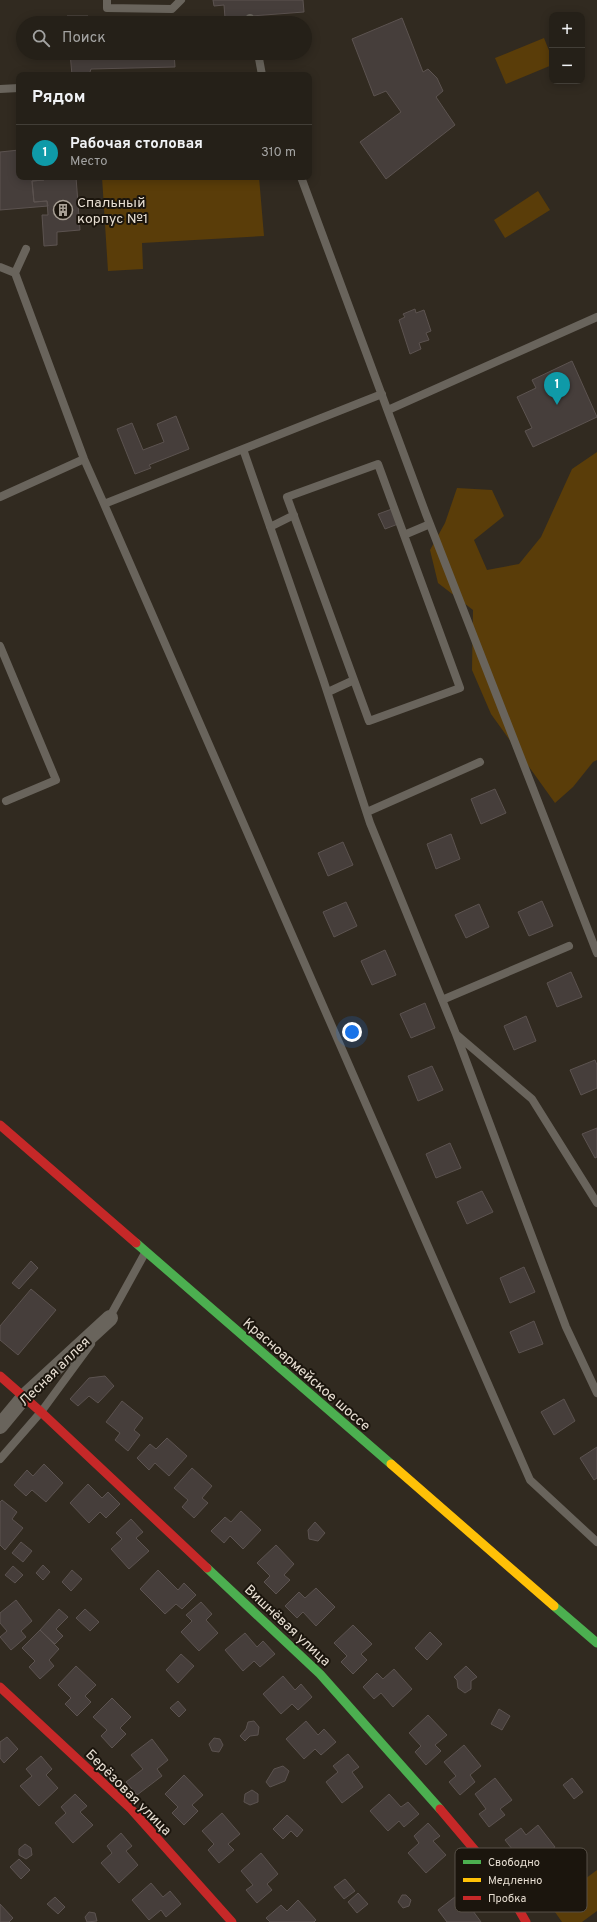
<!DOCTYPE html>
<html lang="ru">
<meta charset="utf-8">
<style>
body{margin:0;font-family:Overpass,sans-serif;background:#2d2821;color:#f1f3f6}
.controls{position:absolute;right:12px;top:12px;display:grid;overflow:hidden;border-radius:8px;box-shadow:0 2px 10px #0003}
.controls button{width:36px;height:36px;display:grid;place-items:center;padding:0;border:0;border-bottom:1px solid #423e37;background:#252018;color:#f1f3f6;font:20px sans-serif}
.you{position:absolute;left:352px;top:1032px;width:14px;height:14px;margin:-10px;border:3px solid #fff;border-radius:50%;background:#1a73e8;box-shadow:0 0 0 6px #1a73e833}
.badge{display:grid;place-items:center;width:26px;height:26px;border-radius:50%;background:#2563eb;color:#fff;font-size:13px;font-weight:700}
.pin{position:absolute;translate:-50% -33px;filter:drop-shadow(0 1px 2px #0008)}
.pin::after{content:'';position:absolute;top:21px;width:14px;height:12px;background:inherit;clip-path:polygon(0 0,100% 0,50% 100%)}
.list{margin:0;padding:0;list-style:none}
h2{display:flex;justify-content:space-between;align-items:center;height:52px;margin:0;padding:0 16px;font-size:17px}
h2 small{font-size:13px;font-weight:400;color:#a3a3a2}
.list li{display:grid;grid-template-columns:26px 1fr auto;gap:12px;align-items:center;box-sizing:border-box;height:56px;padding:0 16px;border-top:1px solid #423e37}
.list b{display:block;font-size:15px;white-space:nowrap}
.list p{margin:0;font-size:13px;white-space:nowrap;color:#a3a3a2}
.list em{font-size:13px;font-style:normal;color:#a3a3a2}
.icon{flex:none;width:22px;height:22px;fill:none;stroke:currentColor;stroke-width:2;stroke-linecap:round;stroke-linejoin:round}
.map{position:relative;flex:none;width:597px;height:1922px;overflow:hidden}
.search{position:absolute;background:#252018;box-shadow:0 2px 10px #0003;left:16px;top:16px;width:296px;height:44px;display:flex;align-items:center;gap:10px;box-sizing:border-box;padding:0 14px;border-radius:22px;color:#a3a3a2;font-size:15px}
.panel{position:absolute;background:#252018;box-shadow:0 2px 10px #0003;left:16px;top:72px;width:296px;height:108px;border-radius:8px}
.map>svg:first-child{display:block}
.green{fill:#5a3d09}
.building{fill:#463e3b;stroke:#5c5350}
.lines{fill:none;stroke-linecap:round;stroke-linejoin:round}
.lane{stroke:#69645c;stroke-width:8}
.street{stroke:#69645c;stroke-width:16}
.fast{stroke:#4caf50;stroke-width:9}
.slow{stroke:#ffc107;stroke-width:9}
.jam{stroke:#c62828;stroke-width:9}
.labels{text-anchor:middle;stroke-width:4;stroke-linejoin:round;paint-order:stroke}
.poi-label{font-size:14px;fill:#e7ded2;stroke:#1b150d;text-anchor:start}
.street-label{font-size:14px;fill:#e7ded2;stroke:#1b150d}
.key{fill:#1b150d;stroke:#585148;stroke-width:1}
.key-label{font-size:11px;fill:#e7ded2}
</style>
<div class="map">
<svg width="597" height="1922" viewBox="0 0 597 1922">
<rect width="100%" height="100%" fill="#312a20"/>
<path class="green" d="M544,38L552,58V65L506,84L495,58Z
M102,177H259L264,236L142,243L143,269L108,271Z
M538,191L550,210L505,238L494,220Z
M597,452V760L593,762L573,787L555,803L491,714L472,670L473,610L438,583L430,550L445,523L457,488L492,490L504,516L474,540L487,570L519,564L541,537L572,469Z
M597,1870V1911L582,1922H562L550,1905Z"/>
<path class="building" d="M213,0H303L304,12L225,18L224,5L214,6Z
M67,16H88V23H68Z
M402,18L423,72L428,69L437,78L443,91L436,97L455,125L386,179L360,142L401,112L386,91L374,96L352,39Z
M70,53H174L175,67L91,69L89,75H72Z
M19,150V177H44V180L32,181L34,202L47,201L48,206L0,210V152Z
M44,177H76L80,230L57,232V245L44,246L42,215H48L47,201L34,202L32,181L44,180Z
M415,309L416,313L424,310L431,331L426,333L429,340L419,343L421,349L410,354L399,320L405,317L403,314Z
M572,361L597,417L533,447L525,431L532,428L517,397L536,388L532,380Z
M176,416L189,449L149,465L151,468L135,474L117,429L132,423L143,450L164,442L157,424Z
M392,509L398,524L385,529L378,514Z
M495,789L506,813L481,824L471,799Z
M451,834L460,859L436,869L427,844Z
M343,842L353,865L328,876L318,853Z
M542,901L553,926L529,936L518,912Z
M346,902L357,926L334,937L323,912Z
M479,904L489,927L466,938L455,915Z
M385,950L396,975L372,985L361,961Z
M571,972L582,997L557,1007L547,983Z
M425,1003L435,1028L411,1038L400,1014Z
M526,1016L536,1041L514,1050L504,1026Z
M595,1060L597,1065V1088L581,1095L570,1070Z
M432,1066L443,1090L418,1101L408,1076Z
M597,1128V1157L595,1158L582,1134Z
M450,1143L461,1168L436,1178L426,1154Z
M482,1191L493,1212L467,1224L457,1202Z
M31,1261L38,1268L19,1289L12,1283Z
M524,1267L535,1292L510,1303L500,1278Z
M31,1289L56,1310L18,1355L0,1340V1326Z
M534,1321L543,1344L519,1353L510,1332Z
M105,1376L114,1386L98,1403L89,1396L78,1406L70,1399L89,1378Z
M564,1399L575,1421L554,1435L541,1412Z
M122,1401L143,1418L134,1430L140,1435L128,1451L115,1440L120,1433L106,1422Z
M167,1438L187,1456L169,1476L155,1463L149,1470L137,1458L150,1444L156,1449Z
M597,1447V1478L594,1480L580,1458Z
M44,1464L63,1483L46,1502L32,1490L26,1496L14,1485L27,1470L33,1476Z
M192,1468L212,1486L202,1498L208,1503L194,1518L182,1507L188,1500L174,1488Z
M88,1484L102,1498L108,1492L120,1504L106,1518L100,1512L89,1523L70,1503Z
M2,1500L17,1512L12,1519L23,1528L5,1550L0,1545V1502Z
M241,1511L261,1530L243,1549L230,1536L224,1543L211,1531L225,1517L231,1522Z
M131,1519L143,1532L136,1538L149,1551L129,1569L111,1549L122,1539L116,1533Z
M315,1522L325,1533L318,1541L309,1539L308,1530Z
M21,1542L32,1551L23,1562L12,1553Z
M276,1545L294,1564L284,1575L290,1580L276,1594L264,1582L270,1576L257,1563Z
M43,1565L50,1572L43,1580L36,1573Z
M13,1566L23,1575L15,1583L5,1575Z
M72,1570L82,1579L71,1591L62,1582Z
M158,1570L178,1590L184,1583L196,1595L182,1609L176,1604L165,1614L140,1589Z
M316,1588L335,1607L316,1626L303,1612L297,1618L285,1606L299,1592L305,1598Z
M16,1600L32,1621L21,1631L26,1637L11,1650L0,1637L7,1631L0,1623V1613Z
M201,1602L212,1614L206,1620L218,1633L199,1651L181,1632L192,1621L186,1615Z
M59,1609L68,1617L56,1629L63,1636L55,1644L40,1630Z
M85,1609L99,1622L90,1631L76,1618Z
M353,1625L372,1644L361,1654L367,1660L353,1674L341,1662L347,1656L334,1643Z
M40,1630L59,1649L49,1660L54,1666L40,1679L29,1667L35,1661L22,1648Z
M430,1632L442,1644L427,1660L415,1648Z
M245,1633L257,1647L263,1641L275,1654L260,1667L254,1661L243,1671L225,1650Z
M181,1654L194,1666L178,1683L166,1670Z
M76,1666L96,1685L85,1696L91,1702L77,1716L65,1704L71,1698L58,1685Z
M466,1666L477,1677L471,1681V1689L465,1693L458,1688L457,1680L454,1677Z
M394,1669L412,1689L393,1707L381,1693L374,1699L363,1687L377,1673L383,1679Z
M283,1676L295,1690L301,1684L312,1697L298,1710L292,1704L281,1714L263,1694Z
M112,1698L131,1717L120,1728L126,1734L112,1748L101,1736L107,1730L93,1717Z
M178,1701L186,1710L179,1717L170,1708Z
M499,1709L510,1716L502,1730L491,1724Z
M428,1715L447,1735L435,1745L441,1751L426,1765L415,1752L421,1746L409,1733Z
M254,1721L259,1727L258,1735L250,1736L245,1741L240,1736L246,1729L248,1722Z
M306,1721L318,1735L324,1729L336,1742L321,1755L315,1749L304,1759L286,1739Z
M7,1737L18,1749L4,1763L0,1758V1742Z
M214,1738L220,1739L223,1745L219,1752L212,1751L209,1744Z
M152,1739L168,1760L157,1769L162,1776L137,1795L126,1782L143,1769L131,1755Z
M464,1745L481,1766L470,1775L475,1782L460,1795L449,1782L456,1776L444,1762Z
M348,1754L359,1767L352,1772L363,1787L342,1803L326,1782L338,1772L333,1766Z
M41,1756L52,1769L46,1775L58,1788L39,1806L20,1786L32,1776L26,1769Z
M283,1766L289,1771L285,1781L270,1787L266,1782L274,1769Z
M184,1775L203,1795L192,1805L198,1811L184,1825L172,1813L178,1807L165,1794Z
M495,1778L512,1800L500,1809L505,1815L489,1827L479,1814L486,1809L475,1794Z
M572,1778L583,1792L574,1799L563,1785Z
M252,1790L258,1794V1802L250,1805L244,1802L245,1794Z
M75,1794L87,1806L80,1812L93,1825L73,1843L55,1823L66,1813L61,1807Z
M389,1794L401,1807L408,1802L419,1814L404,1827L399,1821L388,1831L370,1811Z
M222,1813L240,1834L228,1844L234,1850L219,1863L208,1850L214,1844L202,1831Z
M287,1815L303,1830L297,1837L291,1831L283,1839L273,1829Z
M428,1823L440,1836L433,1841L446,1855L426,1873L408,1853L419,1843L414,1836Z
M538,1825L555,1847L534,1863L523,1848L516,1854L505,1840L521,1828L526,1835Z
M121,1833L132,1846L126,1851L138,1865L119,1883L101,1863L112,1853L107,1846Z
M25,1844L31,1848L32,1855L26,1859L19,1855V1849Z
M261,1853L278,1874L267,1884L272,1890L257,1903L246,1890L253,1885L241,1871Z
M19,1859L30,1870L21,1879L10,1867Z
M345,1879L355,1891L344,1899L334,1887Z
M151,1883L163,1897L170,1891L181,1904L166,1917L161,1910L149,1920L132,1900Z
M358,1893L368,1904L357,1913L348,1902Z
M460,1893L481,1922H447L438,1910Z
M402,1895H406L411,1900L409,1906L403,1908L398,1902Z
M55,1897L65,1907L58,1914L47,1904Z
M298,1900L316,1920L314,1922H270L266,1918L281,1905L287,1911Z
M0,1904L13,1918L9,1922H0Z
M89,1912L95,1913L97,1921L87,1922L85,1917Z"/>
<g class="lines">
<path class="lane" d="M107,0V8L172,9L181,0
M250,18L251,23
M258,53L262,75
M0,89L19,88
M301,177L426,514L597,953
M26,249L15,273L84,459L104,504
M0,267L15,273
M382,394L104,504L530,1480L597,1542
M388,410L597,317
M243,449L323,679L370,823L456,1034L566,1327L597,1393
M378,464L460,688L369,721L287,497Z
M0,497L84,459
M270,527L294,515
M404,535L430,524
M0,646L56,780L6,801
M328,692L354,680
M367,812L480,762
M442,1000L569,946
M457,1035L532,1099L597,1203
M108,1320L145,1253
M0,1459L41,1412L91,1344"/>
<path class="street" d="M0,1426L24,1397L110,1318"/>
<path class="fast" d="M136,1243L391,1464
M207,1568L320,1674L440,1809
M554,1606L597,1643"/>
<path class="slow" d="M391,1464L554,1606"/>
<path class="jam" d="M0,1125L136,1243
M0,1376L41,1412L207,1568
M0,1687L131,1809L232,1922
M440,1809L506,1887L526,1922"/>
</g>
<defs>
<g id="building-ring" transform="scale(1)"><circle r="9.5" fill="#1b150d" stroke="#a79f94" stroke-width="1.5"/><path d="M-4-6H4V6H1V3H-1V6H-4ZM-2.5-4.3h1.7v1.8h-1.7ZM.8-4.3h1.7v1.8H.8ZM-2.5-1h1.7V.8h-1.7ZM.8-1h1.7V.8H.8Z" fill="#a79f94"/></g>
</defs>
<g fill-rule="evenodd">
<use href="#building-ring" x="63" y="210"/>
</g>
<g class="labels">
<g class="poi-label">
<text x="77" y="207">Спальный<tspan x="77" dy="16">корпус №1</tspan></text>
</g>
<g class="street-label">
<text transform="translate(54 1371) rotate(-44)" y="5">Лесная аллея</text>
<text transform="translate(307 1374) rotate(41)" y="5">Красноармейское шоссе</text>
<text transform="translate(288 1625) rotate(43)" y="5">Вишнёвая улица</text>
<text transform="translate(129 1792) rotate(45)" y="5">Берёзовая улица</text>
</g>
</g>
<rect x="455" y="1848" width="132" height="64" rx="6" class="key"/>
<rect x="463" y="1860" width="18" height="4" fill="#4caf50"/>
<rect x="463" y="1878" width="18" height="4" fill="#ffc107"/>
<rect x="463" y="1896" width="18" height="4" fill="#c62828"/>
<g class="key-label">
<text x="488" y="1866">Свободно</text>
<text x="488" y="1884">Медленно</text>
<text x="488" y="1902">Пробка</text>
</g>
</svg>
<div class="controls">
<button>+</button>
<button>−</button>
</div>
<div class="you"></div>
<div class="pin badge" style="left:557px;top:405px;background:#0f9aa8">1</div>
<div class="search"><svg class="icon" aria-label="search" viewBox="0 0 24 24"><circle cx="10" cy="10" r="6"/><path d="M15 15l6 6"/></svg>Поиск</div>
<section class="panel">
<h2>Рядом<small></small></h2>
<ul class="list">
<li><span class="badge" style="background:#0f9aa8">1</span><div><b>Рабочая столовая</b><p>Место</p></div><em>310 m</em></li>
</ul>
</section>
</div>
